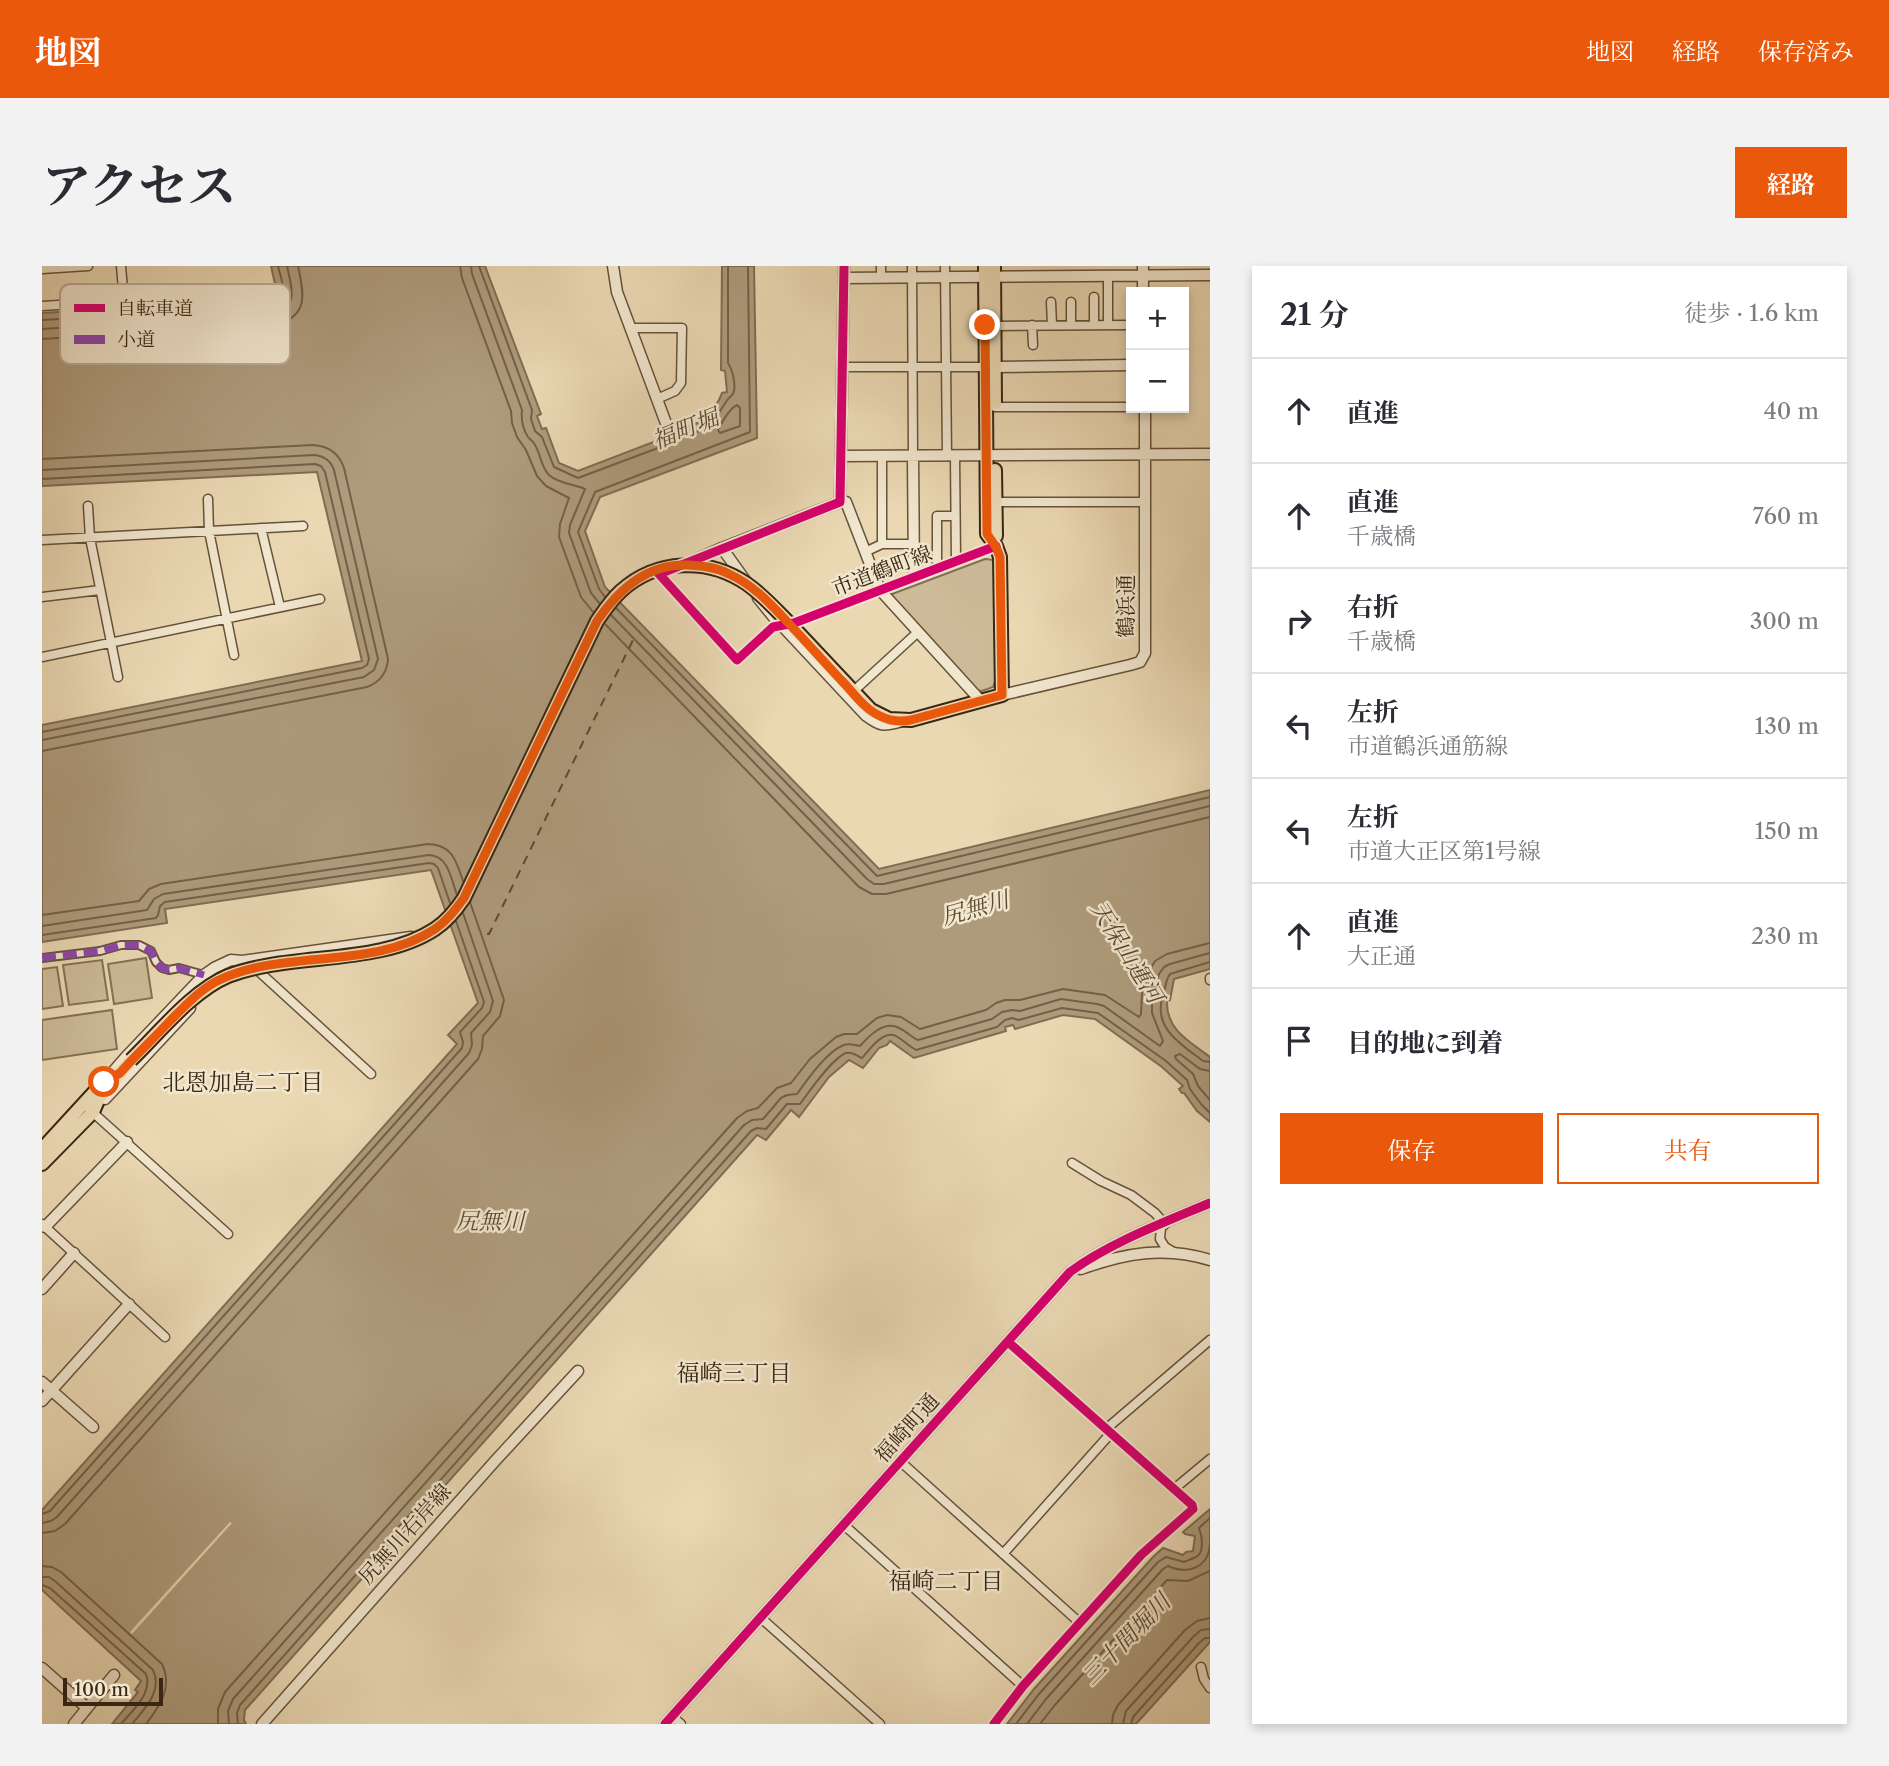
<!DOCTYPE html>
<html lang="ja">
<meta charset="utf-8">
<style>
body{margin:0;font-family:"Libre Caslon Text","Noto Serif JP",serif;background:#f2f2f3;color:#2b2b33}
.controls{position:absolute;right:21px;top:21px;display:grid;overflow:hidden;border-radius:0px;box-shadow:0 4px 10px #0003}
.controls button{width:63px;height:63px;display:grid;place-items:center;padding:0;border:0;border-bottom:2px solid #e1e1e2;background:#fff;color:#2b2b33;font:35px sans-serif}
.scale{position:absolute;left:21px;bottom:18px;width:100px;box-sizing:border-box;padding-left:7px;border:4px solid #3a2612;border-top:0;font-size:19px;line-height:24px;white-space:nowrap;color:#3a2612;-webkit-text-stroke:5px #f1e6ce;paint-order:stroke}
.stop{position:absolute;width:21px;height:21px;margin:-16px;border:5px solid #ea580c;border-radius:50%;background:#fff}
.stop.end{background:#ea580c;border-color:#fff;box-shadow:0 2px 7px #0008}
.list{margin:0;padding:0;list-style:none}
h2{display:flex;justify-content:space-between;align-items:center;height:91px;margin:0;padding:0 28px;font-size:30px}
h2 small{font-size:23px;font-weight:400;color:#7c7c81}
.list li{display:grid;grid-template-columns:46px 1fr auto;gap:21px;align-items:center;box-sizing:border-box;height:105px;padding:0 28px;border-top:2px solid #e1e1e2}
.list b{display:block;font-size:26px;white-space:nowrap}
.list p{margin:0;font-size:23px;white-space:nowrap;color:#7c7c81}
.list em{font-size:23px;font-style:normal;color:#7c7c81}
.actions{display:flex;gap:14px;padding:21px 28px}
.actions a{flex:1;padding:16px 0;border:2px solid #ea580c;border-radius:0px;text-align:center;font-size:24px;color:#ea580c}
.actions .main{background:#ea580c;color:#fff}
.icon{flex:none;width:38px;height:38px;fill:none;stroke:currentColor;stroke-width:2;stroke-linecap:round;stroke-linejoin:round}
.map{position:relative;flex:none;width:1168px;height:1458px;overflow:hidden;border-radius:0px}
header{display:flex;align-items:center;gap:42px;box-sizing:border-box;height:98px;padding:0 35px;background:#ea580c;color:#fff}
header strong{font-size:33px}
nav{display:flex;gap:38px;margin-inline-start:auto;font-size:24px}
.intro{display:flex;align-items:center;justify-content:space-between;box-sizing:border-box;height:168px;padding:0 42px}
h1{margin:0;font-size:49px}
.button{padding:18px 32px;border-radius:0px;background:#ea580c;color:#fff;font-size:24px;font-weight:700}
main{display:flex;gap:42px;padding:0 42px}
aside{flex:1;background:#fff;border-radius:0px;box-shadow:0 4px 10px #0003}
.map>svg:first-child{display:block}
.green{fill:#ccba98;stroke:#837055;stroke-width:2}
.water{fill:#ae9b7c;stroke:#806c52;stroke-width:2}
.pier{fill:#ead8b3}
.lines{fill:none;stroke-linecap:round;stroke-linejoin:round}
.shore{stroke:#746047;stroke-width:2}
.ferry{stroke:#5d4932;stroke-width:2;stroke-dasharray:9 7;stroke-linecap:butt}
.pedestrian-casing{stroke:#66523a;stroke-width:10}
.minor-casing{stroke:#66523a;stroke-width:11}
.tertiary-casing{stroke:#66523a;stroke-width:13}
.primary-casing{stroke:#3a2612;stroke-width:16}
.pedestrian{stroke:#f1e6ce;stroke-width:6}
.minor{stroke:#f1e6ce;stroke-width:8}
.tertiary{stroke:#f1e6ce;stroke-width:10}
.primary{stroke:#ead8b3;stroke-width:12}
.primary-bridge-casing{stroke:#3a2612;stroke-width:16;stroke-linecap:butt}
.primary-bridge{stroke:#ead8b3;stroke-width:12}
.quiet{stroke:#8e44ad;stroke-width:7;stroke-dasharray:14 7;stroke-linecap:butt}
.cycleway-casing{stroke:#f1e6ce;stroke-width:13}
.cycleway{stroke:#d6006c;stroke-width:9}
.route{stroke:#ea580c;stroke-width:9}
.labels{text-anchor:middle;stroke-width:5;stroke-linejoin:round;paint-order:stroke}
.street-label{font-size:21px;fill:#3a2612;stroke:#f1e6ce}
.water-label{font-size:23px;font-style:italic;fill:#5d4932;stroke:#f1e6ce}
.neighbourhood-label{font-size:23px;fill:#3a2612;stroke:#f1e6ce}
.key{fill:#f1e6ce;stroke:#baac96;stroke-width:2}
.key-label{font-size:19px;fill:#3a2612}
</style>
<header>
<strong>地図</strong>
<nav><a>地図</a><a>経路</a><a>保存済み</a></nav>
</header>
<div class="intro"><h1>アクセス</h1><a class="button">経路</a></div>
<main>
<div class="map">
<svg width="1168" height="1458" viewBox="0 0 1168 1458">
<rect width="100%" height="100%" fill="#ead8b3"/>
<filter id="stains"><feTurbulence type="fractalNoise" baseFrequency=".00286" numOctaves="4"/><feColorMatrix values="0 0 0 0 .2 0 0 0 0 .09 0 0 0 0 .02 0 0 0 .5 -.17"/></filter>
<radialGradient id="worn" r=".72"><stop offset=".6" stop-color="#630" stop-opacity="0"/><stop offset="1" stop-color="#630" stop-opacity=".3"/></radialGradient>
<path class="green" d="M943,293L952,294L954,413L951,421L940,425L934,424L850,332V328Z
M104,692L110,732L72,738L66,698Z
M60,694L66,734L27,739L21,699Z
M15,701L21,740L0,743V703Z
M70,744L75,783L0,794V754Z"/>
<path class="water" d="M229,0H443L499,148L495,150L500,163L504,162L517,197L536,205L622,172L621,169L664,154L677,134L680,127L685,126L683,105L679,104L680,0H712L715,172L558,231L543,265L563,321L837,603L1168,524V703L1132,713L1128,734L1125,735C1124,764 1147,775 1168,791V856L1155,845L1142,827H1140L1137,823L1141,820L1120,801L1053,753L1021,749L973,763L971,759L963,761L964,765L872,792L848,775L845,779L837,782L821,802L807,794L787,811L757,851L749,844L724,874L715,869L203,1444L202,1454L204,1458H70L96,1426L93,1424L99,1415L0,1324V1244L415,778L406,769L436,737L389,604L123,643L125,657L0,676V459L320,395L275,206L0,220V47L231,33L235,27Z
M1168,1243V1376L1094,1458H965L992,1423L1111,1291L1121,1282L1141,1289L1144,1286L1151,1285L1153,1270L1143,1268L1141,1266Z"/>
<path class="pier" d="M188,1256L190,1257L90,1368L88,1366Z"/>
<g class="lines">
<path class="shore" d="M418,0L420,12L469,145L470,157L475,171L484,184L495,210L504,220L527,232L518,258L517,271L539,331L551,346
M429,0L430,8L480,144C479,153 481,163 486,171C490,176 490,173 493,179C499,189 499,201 507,209C517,218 532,218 543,223L528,259L527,267L549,327L558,338
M437,0L490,144L489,153L493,165L500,171L512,201L536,212L624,179C635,169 651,169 664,162C672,158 678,144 684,136C684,135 690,129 691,128C695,120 690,103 686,97V0
M0,54L233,40C248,31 239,14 236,0
M0,63L235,48C257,39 249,19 245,0
M0,73L237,58C268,48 261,25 256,0
M695,139L698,142V160L678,167L676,164C680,156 687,143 695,139Z
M0,193L271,179C287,180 297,187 302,202L346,393C345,407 338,416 325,421L0,485
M0,204L272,189C282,190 289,195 292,204L336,393L332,404L322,411L0,474
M0,213L273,198L279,200L283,206L327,393L325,399L320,402L0,466
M563,331L557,323L536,266L553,226L708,166L706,0
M574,342L835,610L1168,531
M569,349L825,613L832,618H842L1168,540
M563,358L817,621L830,628H844L1168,551
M0,649L97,635L107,623L119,618L386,578C411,579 414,595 421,615
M0,660L105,644L112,633L121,628L387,589C407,590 409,613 415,629
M0,669L114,652L116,649L118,640L123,636L387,597L392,598L396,602L408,637
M1168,696L1128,708C1123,715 1124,721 1121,729C1110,762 1139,778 1161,795L1168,796
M1168,805L1158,803L1138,788L1133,790L1134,793L1151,808L1156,820L1168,834
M0,1248L8,1245L420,782L421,776L418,766L440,742L442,736L414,655
M0,1257L9,1255L15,1251L427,787L430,779L429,767L448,746L451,735L421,647
M0,1267L13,1265L23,1258L436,793L440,783L441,770L458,750L462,734L428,636
M0,1300L10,1301L19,1306L120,1398C131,1421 118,1440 104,1458
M0,1311H7L13,1315L111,1404C121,1425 103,1442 90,1458
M0,1319L8,1322L104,1408C111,1427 90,1445 79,1458
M176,1458V1443L183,1426L695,852L705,845L716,842L735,822L749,817L768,793L794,771L802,768H815L835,752L845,749L859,751L878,763L944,744L954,737L963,734H978L1021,723L1063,729L1097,751L1099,748L1100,727L1107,705L1113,695L1125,688L1168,677
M187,1458L186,1445L191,1433L702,859L710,854L721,853L739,832L745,829L755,828C765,814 785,785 802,779C807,777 813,779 818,780C827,770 842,754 857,762C864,765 869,771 876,774L950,753L960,746L970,744L978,745L1019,733L1055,738L1062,740L1118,780L1121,775L1110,747V734L1117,708L1122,701L1128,698L1168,687
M196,1458L195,1447L198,1439L709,865L715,862L724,863L745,838H758C767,826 790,792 804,787C810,785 815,790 820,792C828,783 841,764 854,770C861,774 867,780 874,784L955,761L963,754L970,752L977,754L1020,742L1056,747L1124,795L1145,814L1148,823L1159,838L1168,847
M974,1458L997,1428L1116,1296L1124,1291L1142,1296C1146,1294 1150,1293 1154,1291C1163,1286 1160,1270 1157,1262L1168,1252
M985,1458L1004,1433L1121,1303L1126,1300C1146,1309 1167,1302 1168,1277
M998,1458L1012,1440L1125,1314L1146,1315L1168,1305
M1070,1458L1071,1449L1076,1439L1143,1364L1155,1355L1168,1352
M1081,1458L1084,1445L1151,1371L1159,1364L1168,1363
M1089,1458L1091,1451L1157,1377L1163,1372H1168"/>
<path class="ferry" d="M445,668H447L593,370"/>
<g class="pedestrian-casing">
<path id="pedestrian" d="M0,692L58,685L79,679H97L109,685L114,696L120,702L127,704L137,702L162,709"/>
</g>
<g class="minor-casing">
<path id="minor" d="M839,0V12
M870,0L871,190
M903,0L905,190
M0,3L46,0
M1066,11V59
M1052,31V59
M1009,36L1010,59
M1029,36V59
M0,40L82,35L79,0
M990,59L991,79
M953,60L1089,59
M588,62H640L639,117L633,125L615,133
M801,101H948
M953,141H1089
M913,190L914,295
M166,233L167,265L192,389
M954,236H1103
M46,240L48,272L76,411
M219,262L238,341
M0,274L261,260
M840,278V190
M823,286L840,278H872
M895,302V250H913
M617,308L695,394L731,361L752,357L954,280
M0,331L58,324
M738,359L823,450C838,461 841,462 860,456
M0,391L278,333
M815,422L876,366
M212,701L329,808
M1168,712V714
M47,843L186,968
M1030,897L1059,915L1089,929L1113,947L1121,956
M1124,957L1119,962L1118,973L1123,981L1133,987
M0,958L123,1071
M1064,1163L1168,1074
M859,1196L1038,1357
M1132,1223L1168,1193
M802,1259L981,1420
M961,1288L1069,1167
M719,1352L838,1458
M1159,1401L1162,1413L1168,1422
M630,1450L639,1458
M952,1458L981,1420L1099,1289L1151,1243L1150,1239L1132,1223L966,1076"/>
</g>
<g class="tertiary-casing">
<path id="tertiary" d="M571,0L575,26L625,160
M1101,0V26
M802,12L1168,9
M953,101L1089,99
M799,190L1168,188
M871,190L872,311
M798,236H804L838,324L938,434
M680,282L705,317
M644,298L680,282L798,236L802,0
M716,332L738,359
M960,429L1088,399L1098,396L1103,387V142
M62,816L83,792L162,709L172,702L189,694L200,695L369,671
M63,833L148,742
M3,961L85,876
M1039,1003C1083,987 1122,980 1168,994
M0,1023L32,987
M0,1116L51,1161
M0,1135L87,1038
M0,1402L45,1442
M32,1458L72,1409
M220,1458L453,1195L536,1105
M623,1458L1028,1006C1067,977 1123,956 1168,937"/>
</g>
<g class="primary-casing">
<path id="primary" d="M952,0L953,137
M953,204L954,270
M749,359L829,444L847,453L869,454L960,429L958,291L954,280L945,268L943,0
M0,883L57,821
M0,898L51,846L57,832L89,794"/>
</g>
<use href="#pedestrian" class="pedestrian"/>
<use href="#minor" class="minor"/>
<use href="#tertiary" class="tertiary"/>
<use href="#primary" class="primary"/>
<g class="primary-bridge-casing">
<path id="primary-bridge" d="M89,794C117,767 150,725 186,710C248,686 337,700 393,663C405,655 414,644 422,632L555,355C562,345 569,334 579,325C614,293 666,291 705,318C722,330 735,345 749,359"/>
</g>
<use href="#primary-bridge" class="primary-bridge"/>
<path class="quiet" d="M0,692L58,685L79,679H97L109,685L114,696L120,702L127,704L137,702L162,709"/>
<g class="cycleway-casing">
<path id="cycleway" d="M802,0L798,236L617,308L695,394L731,361L752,357L954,280
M623,1458L1028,1006C1067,977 1123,956 1168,937
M952,1458L981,1420L1099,1289L1151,1243L1150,1239L1132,1223L966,1076"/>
</g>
<use href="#cycleway" class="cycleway"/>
</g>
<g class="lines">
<path class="route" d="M62,816L78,807C93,790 110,774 126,757C141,742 156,725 175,715C241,682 330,705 393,663C405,655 413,644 422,632L555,355C576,324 606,297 646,299C660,300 674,301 687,308C714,320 732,342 752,363C768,380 783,397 799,414C811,426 822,443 838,450C848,455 859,456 869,454L960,429L958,291L954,281L945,268L943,59"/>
</g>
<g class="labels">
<g class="street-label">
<text transform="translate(840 305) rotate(-21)" y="7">市道鶴町線</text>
<text transform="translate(1084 340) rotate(-90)" y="7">鶴浜通</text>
<text transform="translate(865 1162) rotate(-48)" y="7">福崎町通</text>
<text transform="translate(363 1268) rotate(-48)" y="7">尻無川右岸線</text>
</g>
<g class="water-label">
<text transform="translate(643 163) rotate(-22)" y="8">福町堀</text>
<text transform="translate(933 642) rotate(-16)" y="8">尻無川</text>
<text transform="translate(1085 686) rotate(58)" y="8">天保山運河</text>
<text x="448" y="963">尻無川</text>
<text transform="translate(1084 1373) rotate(-46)" y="8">三十間堀川</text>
</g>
<g class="neighbourhood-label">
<text x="201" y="824">北恩加島二丁目</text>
<text x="692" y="1115">福崎三丁目</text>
<text x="904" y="1323">福崎二丁目</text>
</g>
</g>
<rect x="18" y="18" width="230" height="80" rx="10" class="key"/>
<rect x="32" y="38" width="31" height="8" fill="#d6006c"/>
<rect x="32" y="69" width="31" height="9" fill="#8e44ad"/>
<g class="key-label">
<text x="75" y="49">自転車道</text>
<text x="75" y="80">小道</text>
</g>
<rect width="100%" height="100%" filter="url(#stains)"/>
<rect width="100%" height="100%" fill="url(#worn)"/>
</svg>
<div class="controls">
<button>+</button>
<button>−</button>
</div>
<div class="scale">100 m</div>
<div class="stop" style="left:62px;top:816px"></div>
<div class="stop end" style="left:943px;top:59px"></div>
</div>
<aside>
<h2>21 分<small>徒歩 · 1.6 km</small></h2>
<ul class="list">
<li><svg class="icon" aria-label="ahead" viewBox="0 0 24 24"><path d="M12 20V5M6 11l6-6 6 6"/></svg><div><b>直進</b></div><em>40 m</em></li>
<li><svg class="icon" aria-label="ahead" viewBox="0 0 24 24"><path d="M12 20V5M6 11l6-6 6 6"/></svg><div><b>直進</b><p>千歳橋</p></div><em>760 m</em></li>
<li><svg class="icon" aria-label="right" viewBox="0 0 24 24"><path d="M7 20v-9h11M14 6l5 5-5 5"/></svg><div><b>右折</b><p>千歳橋</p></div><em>300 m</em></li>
<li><svg class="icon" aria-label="left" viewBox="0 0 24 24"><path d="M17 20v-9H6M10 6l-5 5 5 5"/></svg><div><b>左折</b><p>市道鶴浜通筋線</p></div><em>130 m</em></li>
<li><svg class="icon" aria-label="left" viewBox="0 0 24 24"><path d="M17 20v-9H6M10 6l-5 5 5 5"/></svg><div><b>左折</b><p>市道大正区第1号線</p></div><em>150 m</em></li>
<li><svg class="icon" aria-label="ahead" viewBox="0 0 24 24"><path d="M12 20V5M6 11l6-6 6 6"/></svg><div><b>直進</b><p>大正通</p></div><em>230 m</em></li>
<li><svg class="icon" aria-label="arrive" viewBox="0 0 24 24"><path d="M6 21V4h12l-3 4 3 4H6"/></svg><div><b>目的地に到着</b></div></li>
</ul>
<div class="actions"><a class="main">保存</a><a>共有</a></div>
</aside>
</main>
